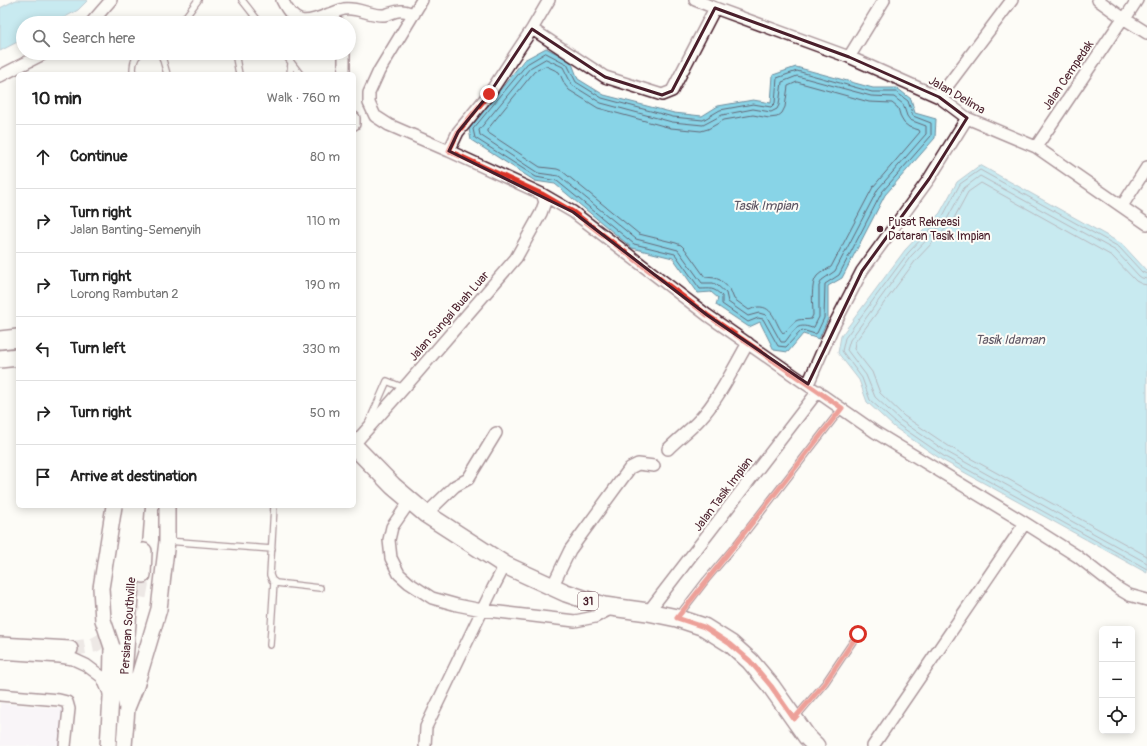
<!DOCTYPE html>
<meta charset="utf-8">
<style>
body{margin:0;font-family:Pangolin,sans-serif;background:#f2f2f2;color:#222}
.controls{position:absolute;right:12px;bottom:12px;display:grid;overflow:hidden;border-radius:6px;box-shadow:0 2px 10px #0003}
.controls button{width:36px;height:36px;display:grid;place-items:center;padding:0;border:0;border-bottom:1px solid #e0e0e0;background:#fff;color:#222;font:20px sans-serif}
.stop{position:absolute;width:12px;height:12px;margin:-9px;border:3px solid #d93025;border-radius:50%;background:#fff}
.stop.end{background:#d93025;border-color:#fff;box-shadow:0 1px 4px #0008}
.list{margin:0;padding:0;list-style:none}
h2{display:flex;justify-content:space-between;align-items:center;height:52px;margin:0;padding:0 16px;font-size:17px}
h2 small{font-size:13px;font-weight:400;color:#767676}
.list li{display:grid;grid-template-columns:26px 1fr auto;gap:12px;align-items:center;box-sizing:border-box;height:64px;padding:0 16px;border-top:1px solid #e0e0e0}
.list b{display:block;font-size:15px;white-space:nowrap}
.list p{margin:0;font-size:13px;white-space:nowrap;color:#767676}
.list em{font-size:13px;font-style:normal;color:#767676}
.icon{flex:none;width:22px;height:22px;fill:none;stroke:currentColor;stroke-width:2;stroke-linecap:round;stroke-linejoin:round}
.map{position:relative;flex:none;width:1147px;height:746px;overflow:hidden}
.search{position:absolute;background:#fff;box-shadow:0 2px 10px #0003;left:16px;top:16px;width:340px;height:44px;display:flex;align-items:center;gap:10px;box-sizing:border-box;padding:0 14px;border-radius:22px;color:#767676;font-size:15px}
.panel{position:absolute;background:#fff;box-shadow:0 2px 10px #0003;left:16px;top:72px;width:340px;height:436px;border-radius:6px}
.map>svg:first-child{display:block}
.built{fill:#f3eef9}
.water{fill:#88d4e7;stroke:#6f8c9c}
.lines{fill:none;stroke-linecap:round;stroke-linejoin:round}
.shore{stroke:#636776;stroke-width:1}
.secondary-tunnel{stroke:#d9d0ce;stroke-width:15;stroke-dasharray:15 8;stroke-linecap:butt}
.service-casing{stroke:#4a1f2b;stroke-width:8}
.minor-casing{stroke:#4a1f2b;stroke-width:14}
.secondary-casing{stroke:#4a1f2b;stroke-width:18}
.primary-casing{stroke:#4a1f2b;stroke-width:20}
.service{stroke:#fdfcf7;stroke-width:5.5}
.minor{stroke:#fdfcf7;stroke-width:11}
.secondary{stroke:#fdfcf7;stroke-width:15}
.primary{stroke:#fdfcf7;stroke-width:17}
.secondary-bridge-casing{stroke:#4a1f2b;stroke-width:18;stroke-linecap:butt}
.secondary-bridge{stroke:#fdfcf7;stroke-width:15}
.route{stroke:#d93025;stroke-width:5}
.marked{fill:none;stroke:#4a1f2b;stroke-width:3;stroke-linejoin:round}
.poi-dot{fill:#4a1f2b;stroke:#fdfcf7;stroke-width:1.5}
.labels{text-anchor:middle;stroke-width:4;stroke-linejoin:round;paint-order:stroke}
.shield{fill:#fdfcf7;stroke:#806168;stroke-width:1}
.shield-label{font-size:11px;font-weight:bold;fill:#4a1f2b}
.street-label{font-size:12px;fill:#4a1f2b;stroke:#fdfcf7}
.poi-label{font-size:12px;fill:#4a1f2b;stroke:#fdfcf7;text-anchor:start}
.water-label{font-size:13px;font-style:italic;fill:#5d5563;stroke:#fdfcf7}
</style>
<div class="map">
<svg width="1147" height="746" viewBox="0 0 1147 746">
<rect width="100%" height="100%" fill="#fdfcf7"/>
<filter id="ink" filterUnits="userSpaceOnUse"><feTurbulence type="fractalNoise" baseFrequency=".025" numOctaves="2"/><feDisplacementMap in="SourceGraphic" scale="8" xChannelSelector="R" yChannelSelector="G"/><feConvolveMatrix kernelMatrix="1 2 1 2 8 2 1 2 1" color-interpolation-filters="sRGB"/></filter>
<g filter="url(#ink)">
<path class="built" d="M0,703L65,709L62,746H0Z"/>
<path class="water" d="M16,0H88L78,10L54,23H23V39L0,51V8Z
M546,48L571,61L578,79L604,95L674,113L702,116L718,106L753,100L771,103L773,75L796,67L873,88H897L911,99L915,113L936,119L935,138L885,195L842,278L828,286V319L819,339L803,334L788,352L774,350L760,322L749,327L716,305L718,298L711,292L698,293L673,258L632,248L555,184L535,181L471,140L469,129L524,60Z
M980,165L1122,244L1147,271V573L942,460L894,427L867,402L859,380L838,353L841,336L905,250L940,213L957,182Z"/>
<g class="lines">
<path class="shore" d="M546,53L567,64L576,82L602,98L673,117L703,120L720,110L753,104L771,107L775,103L777,78L797,71L872,92H896L908,101L913,116L931,123V136L882,192L839,275L825,284L824,318L817,333L815,334L802,330L786,347L778,346L763,319L758,318L748,322L722,304V296C713,287 711,289 700,289L675,254L634,244L557,181L536,177L475,138L473,129L527,64Z
M546,59L563,67L572,85L601,103L672,122L703,125L707,123L722,115L753,109L771,112L777,109L779,105L782,82L797,76L871,96L894,97L903,104L907,116L910,120L926,126V134L878,189L835,271L822,280L819,286V317L814,327L812,328C796,322 794,331 785,342H781L766,315L759,313L748,316L728,302L726,293L717,285L713,283H702L678,250L636,239L559,176L538,173L480,135L479,130L530,68Z
M546,66L559,72L565,85L569,90L598,108L671,128L701,131L708,129L724,120L753,115L769,118L777,117L782,113L785,107L788,86L797,82L869,102L892,103L898,108L901,118L904,123L909,127L919,130L920,132L873,187L831,267C826,270 821,272 817,276C810,284 813,305 813,315L811,319C807,320 803,319 798,320C792,322 789,330 783,333C775,324 774,306 758,307C755,307 752,309 749,310L734,299L730,289L720,280L715,278L705,277L685,249L681,245L676,243L639,234L562,171L557,169L540,167L487,132V130L534,72Z
M1147,274L1142,272L1119,247L980,170L960,184L943,216L908,253L845,338L842,351L862,378L870,400L897,424L945,457L1147,569
M1147,279L1142,278L1139,276L1116,251L980,176L964,188L947,219L911,256L850,340L847,350L866,375L875,397L900,420L947,452L1147,563
M1147,285L1142,284L1136,281L1112,256L981,183L968,192L952,222L916,260L855,342L854,349L872,372L880,393L904,416L950,447L1147,556"/>
<path class="secondary-tunnel" d="M70,649L94,645L114,634L127,618L139,597L143,575"/>
<g class="service-casing">
<path id="service" d="M242,0L260,23
M181,23L198,0
M161,53L167,74
M235,53L239,74
M284,53L300,74
M133,74C133,66 133,59 140,53
M290,74L291,63
M369,422L387,381L404,388
M274,506L270,575L272,580L276,583L320,588
M167,541L272,549
M679,615L706,580L735,546L842,408
M270,645L274,582
M796,717L825,683L858,634"/>
</g>
<g class="minor-casing">
<path id="minor" d="M282,0C295,26 305,24 329,14C334,13 339,10 344,9C358,7 370,16 384,15C390,14 396,10 402,11C406,11 410,13 414,14
M422,0L379,71L369,93V103L375,116L389,125L449,151L542,194L573,212L707,315L875,432L1025,523L1077,556L1119,589L1129,595L1147,600
M695,0L715,8L849,57L939,97L967,118L1036,147L1147,224
M1098,0L1123,18L1147,33
M328,15L338,23
M91,23L111,0
M532,29L605,77L662,95L672,91L715,8
M344,53V74
M849,57L884,0
M0,76L45,53
M939,97L1012,0
M354,118V124
M1036,147L1123,18L1128,14L1137,0
M449,151L458,132L489,94L532,29L549,0
M1122,206L1147,167
M808,384L832,329L862,271L929,179L967,118
M354,444L410,381L516,258L541,213L545,202L542,194
M668,449C678,439 690,430 700,419C718,400 734,367 748,343
M410,501L392,527L389,540L391,558L399,574L409,583L432,598L457,605L482,610L575,621L595,617L612,608
M426,514L455,486L468,479L496,433
M552,587L570,550L630,468L638,464L654,466
M648,612L818,391
M0,653L60,657L73,659L86,665L102,677L110,695
M0,695L59,700L67,702L69,709L65,746
M425,746L426,727L493,588L505,565
M873,746L1025,523"/>
</g>
<g class="secondary-casing">
<path id="secondary" d="M143,575L144,551
M0,645L70,649
M127,708L136,686L159,609L167,541V506
M108,746L111,697L112,647L124,506
M124,746L127,708L123,687L137,506"/>
</g>
<g class="primary-casing">
<path id="primary" d="M0,340L18,338
M0,359L18,357
M354,446L393,486L426,514L505,565L566,593L604,606L648,612L677,618L704,627L731,644L750,661L771,686L807,737L816,746"/>
</g>
<use href="#service" class="service"/>
<use href="#minor" class="minor"/>
<use href="#secondary" class="secondary"/>
<use href="#primary" class="primary"/>
<g class="secondary-bridge-casing">
<path id="secondary-bridge" d="M112,647L103,620L101,588L114,506"/>
</g>
<use href="#secondary-bridge" class="secondary-bridge"/>
</g>
</g>
<g class="lines" filter="url(#ink)">
<path class="route" d="M489,94L458,132L449,151L542,194L573,212L707,315L842,408L771,499L677,618L704,627L730,644L750,661L771,686L794,719L825,683L858,634"/>
</g>
<path d="M0 0H1147V746H0ZM715,8L849,57L939,97L967,118L929,179L862,271L808,384L707,315L573,212L449,151L458,132L489,94L532,29L605,77L662,95L672,91Z" fill="#fdfcf7" fill-opacity=".55" fill-rule="evenodd"/>
<path class="marked" d="M715,8L849,57L939,97L967,118L929,179L862,271L808,384L707,315L573,212L449,151L458,132L489,94L532,29L605,77L662,95L672,91Z"/>
<circle class="poi-dot" cx="880" cy="229" r="4"/>
<g class="labels">
<rect class="shield" x="578" y="592" width="20" height="18" rx="3"/>
<g class="shield-label">
<text x="588" y="605">31</text>
</g>
<g class="street-label">
<text transform="translate(1068 75) rotate(-56)" y="4">Jalan Cempedak</text>
<text transform="translate(957 95) rotate(30)" y="4">Jalan Delima</text>
<text transform="translate(449 316) rotate(-49)" y="4">Jalan Sungai Buah Luar</text>
<text transform="translate(723 494) rotate(-53)" y="4">Jalan Tasik Impian</text>
<text transform="translate(128 626) rotate(-86)" y="4">Persiaran Southville</text>
</g>
<g class="poi-label">
<text x="888" y="226">Pusat Rekreasi<tspan x="888" dy="14">Dataran Tasik Impian</tspan></text>
</g>
<g class="water-label">
<text x="765" y="210">Tasik Impian</text>
<text x="1010" y="344">Tasik Idaman</text>
</g>
</g>
</svg>
<div class="controls">
<button>+</button>
<button>−</button>
<button><svg class="icon" aria-label="locate" viewBox="0 0 24 24"><circle cx="12" cy="12" r="6"/><path d="M12 2v4M12 18v4M2 12h4M18 12h4"/></svg></button>
</div>
<div class="stop" style="left:858px;top:634px"></div>
<div class="stop end" style="left:489px;top:94px"></div>
<div class="search"><svg class="icon" aria-label="search" viewBox="0 0 24 24"><circle cx="10" cy="10" r="6"/><path d="M15 15l6 6"/></svg>Search here</div>
<section class="panel">
<h2>10 min<small>Walk · 760 m</small></h2>
<ul class="list">
<li><svg class="icon" aria-label="ahead" viewBox="0 0 24 24"><path d="M12 20V5M6 11l6-6 6 6"/></svg><div><b>Continue</b></div><em>80 m</em></li>
<li><svg class="icon" aria-label="right" viewBox="0 0 24 24"><path d="M7 20v-9h11M14 6l5 5-5 5"/></svg><div><b>Turn right</b><p>Jalan Banting-Semenyih</p></div><em>110 m</em></li>
<li><svg class="icon" aria-label="right" viewBox="0 0 24 24"><path d="M7 20v-9h11M14 6l5 5-5 5"/></svg><div><b>Turn right</b><p>Lorong Rambutan 2</p></div><em>190 m</em></li>
<li><svg class="icon" aria-label="left" viewBox="0 0 24 24"><path d="M17 20v-9H6M10 6l-5 5 5 5"/></svg><div><b>Turn left</b></div><em>330 m</em></li>
<li><svg class="icon" aria-label="right" viewBox="0 0 24 24"><path d="M7 20v-9h11M14 6l5 5-5 5"/></svg><div><b>Turn right</b></div><em>50 m</em></li>
<li><svg class="icon" aria-label="arrive" viewBox="0 0 24 24"><path d="M6 21V4h12l-3 4 3 4H6"/></svg><div><b>Arrive at destination</b></div></li>
</ul>
</section>
</div>
